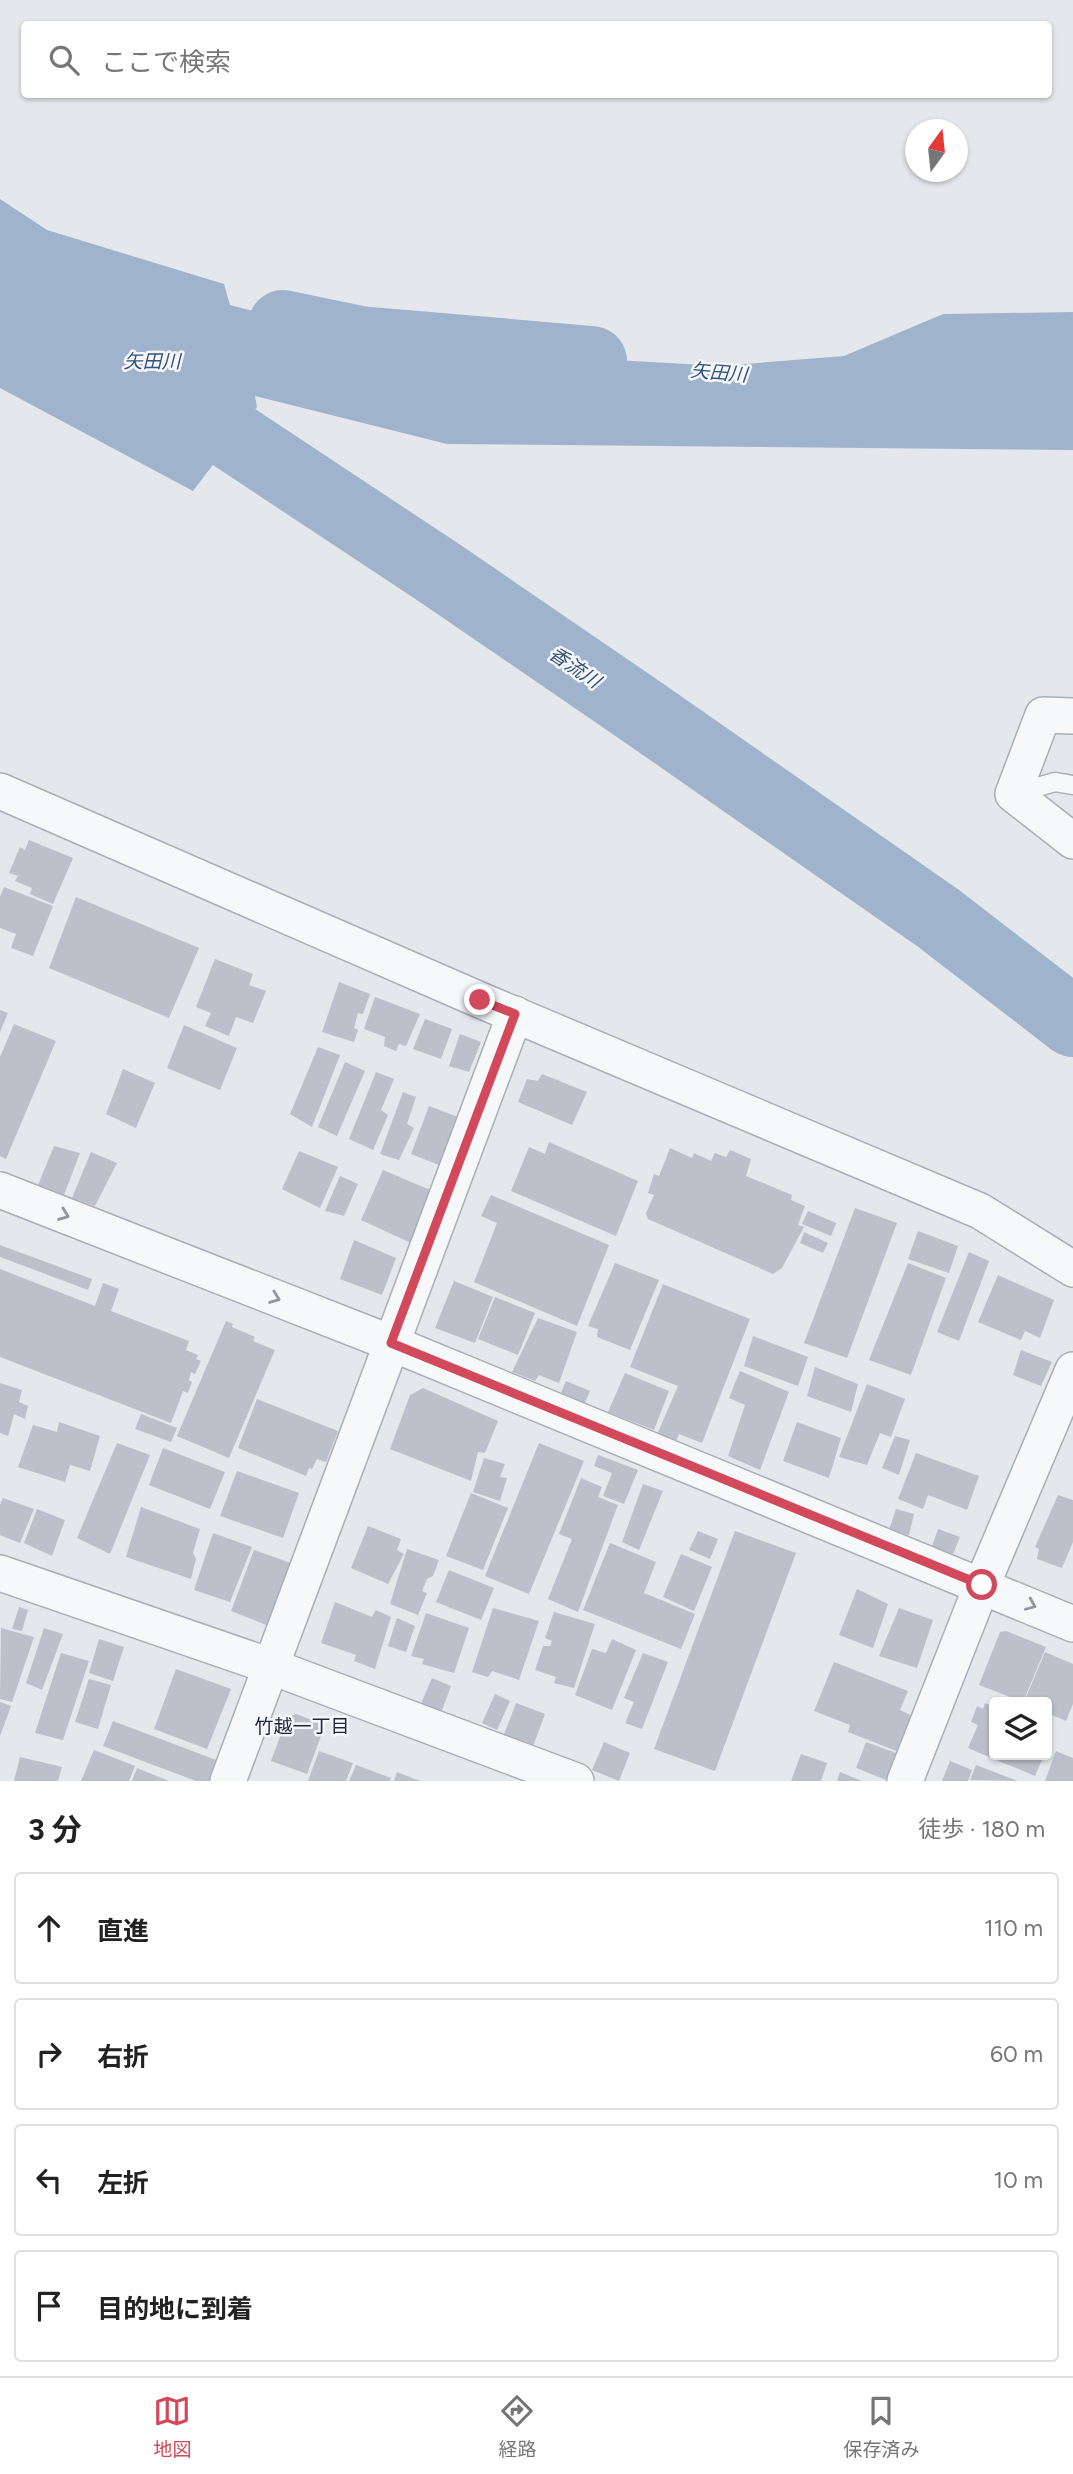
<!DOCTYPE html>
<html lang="ja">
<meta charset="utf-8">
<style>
body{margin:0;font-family:Figtree,"Noto Sans JP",sans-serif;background:#f2f2f2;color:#222}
.controls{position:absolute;right:21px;bottom:21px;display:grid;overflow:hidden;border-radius:7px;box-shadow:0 2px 5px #0004}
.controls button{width:63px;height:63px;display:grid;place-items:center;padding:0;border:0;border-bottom:2px solid #e0e0e0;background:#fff;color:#222;font:35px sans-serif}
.compass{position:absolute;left:905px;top:119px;width:63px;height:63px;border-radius:50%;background:#fff;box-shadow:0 2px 5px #0004;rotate:15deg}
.stop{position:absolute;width:21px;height:21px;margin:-16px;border:5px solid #d1495b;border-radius:50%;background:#fff}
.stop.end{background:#d1495b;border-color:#fff;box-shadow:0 2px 7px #0008}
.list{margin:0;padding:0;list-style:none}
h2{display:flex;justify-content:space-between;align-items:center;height:91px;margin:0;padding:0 28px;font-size:30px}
h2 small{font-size:23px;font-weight:400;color:#767676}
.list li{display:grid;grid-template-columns:46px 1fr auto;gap:21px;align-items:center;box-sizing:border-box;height:112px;margin:0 14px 14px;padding:0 14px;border:2px solid #e0e0e0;border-radius:7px}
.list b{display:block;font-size:26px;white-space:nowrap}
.list em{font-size:23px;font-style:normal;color:#767676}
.icon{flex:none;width:38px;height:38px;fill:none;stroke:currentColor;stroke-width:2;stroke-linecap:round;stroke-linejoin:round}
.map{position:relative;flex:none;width:1073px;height:1781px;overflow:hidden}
.search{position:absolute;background:#fff;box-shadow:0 2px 5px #0004;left:21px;right:21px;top:21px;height:77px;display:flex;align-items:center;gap:18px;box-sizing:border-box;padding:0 24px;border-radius:7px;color:#767676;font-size:26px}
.sheet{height:595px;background:#fff}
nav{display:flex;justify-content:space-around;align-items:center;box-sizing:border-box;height:98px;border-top:2px solid #e0e0e0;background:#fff;font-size:19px;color:#767676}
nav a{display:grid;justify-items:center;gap:4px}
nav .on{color:#d1495b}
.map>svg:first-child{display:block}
.water{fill:#9fb4cc}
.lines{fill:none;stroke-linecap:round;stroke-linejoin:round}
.river{stroke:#9fb4cc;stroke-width:70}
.building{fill:#bbc0ca}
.service-casing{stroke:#a9aeb7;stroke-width:21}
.minor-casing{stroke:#a9aeb7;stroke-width:38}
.service{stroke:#f7f8fa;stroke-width:18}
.minor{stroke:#f7f8fa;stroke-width:35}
.oneway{stroke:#9196a0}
.route{stroke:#d1495b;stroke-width:9}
.labels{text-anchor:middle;stroke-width:5;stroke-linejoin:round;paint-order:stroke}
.water-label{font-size:19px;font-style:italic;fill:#34527a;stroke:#f4f6f9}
.neighbourhood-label{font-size:19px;fill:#1d2536;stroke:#f4f6f9}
</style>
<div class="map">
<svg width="1073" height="1781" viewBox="0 0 1073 1781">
<rect width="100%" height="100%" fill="#e4e7ec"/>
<path class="water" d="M0,199L47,230L224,284L230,305L394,347L720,366L844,356L943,314L1073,312V450L447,444L255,396L257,407L193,491L0,388Z"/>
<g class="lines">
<path class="river" d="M283,325L360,341L592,361
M165,372L187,406L441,574L641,711L938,918L1073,1022"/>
</g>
<path class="building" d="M29,840L73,858L53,904L30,894L32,888L15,881L18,876L9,873L20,847L25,850Z
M4,887L53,906L33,956L11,948L16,934L0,928V897Z
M76,897L199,948L169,1018L49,968Z
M215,959L253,974L249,985L266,991L253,1023L236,1017L229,1036L205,1026L211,1013L196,1007Z
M339,982L370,994L363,1014L358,1013L354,1028L358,1030L354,1042L322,1032Z
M375,997L420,1014L406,1046L399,1044L396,1051L384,1046L385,1037L364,1029Z
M0,1010L8,1013L0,1032Z
M425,1019L452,1029L441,1059L413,1049Z
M14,1024L56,1041L6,1159L0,1156V1057Z
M184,1025L237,1048L220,1090L167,1068Z
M460,1034L481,1042L469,1072L449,1066Z
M318,1047L340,1055L312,1127L290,1114Z
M345,1062L365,1071L337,1136L318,1127Z
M123,1069L155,1083L136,1128L106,1114Z
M376,1072L394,1079L381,1110L388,1115L373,1150L349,1139Z
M542,1074L587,1092L572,1125L518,1102L527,1079L538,1081Z
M403,1092L416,1097L407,1124L414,1128L399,1160L380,1154Z
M429,1106L463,1119L444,1167L411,1154Z
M549,1142L638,1181L616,1236L511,1191L529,1147L545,1154Z
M54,1146L80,1153L64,1195L38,1185Z
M670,1148L692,1158L694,1153L711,1161L715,1153L726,1157L730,1150L751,1159L746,1176L792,1195L791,1200L805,1206L798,1225L804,1227L782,1268L773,1274L648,1219L646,1213L654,1195L648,1193L654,1174L659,1176Z
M299,1151L338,1167L320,1208L282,1189Z
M91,1152L117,1163L95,1206L72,1198Z
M383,1170L435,1192L413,1244L361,1220Z
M340,1176L358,1184L344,1216L325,1211Z
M491,1195L609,1245L577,1326L474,1282L497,1223L481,1216Z
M855,1208L897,1223L847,1358L804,1343Z
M808,1211L836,1223L831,1236L802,1224Z
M918,1231L958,1246L949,1273L908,1259Z
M804,1232L828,1243L823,1253L800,1243Z
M354,1240L396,1258L382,1295L340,1279Z
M0,1245L92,1279L88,1290L0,1257Z
M969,1252L989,1261L959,1341L937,1332Z
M615,1263L659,1280L630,1350L597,1337L598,1329L588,1326Z
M908,1263L946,1278L911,1375L869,1360Z
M0,1269L95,1306L103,1283L119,1289L111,1311L189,1341L186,1350L198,1355L196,1359L201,1361L195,1374L191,1372L189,1380L192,1382L188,1393L183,1391L171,1423L0,1357Z
M998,1275L1054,1300L1040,1338L1025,1331L1021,1340L978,1322Z
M454,1281L493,1297L475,1343L435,1328Z
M663,1284L750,1319L702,1443L679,1434L675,1445L656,1437L678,1386L630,1367Z
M495,1297L535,1313L518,1355L478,1339Z
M538,1318L577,1332L559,1383L539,1375L535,1381L512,1372Z
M226,1321L233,1324L232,1327L255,1337L253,1341L275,1350L229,1458L177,1436Z
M753,1336L808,1357L798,1386L744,1366Z
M1021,1350L1052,1362L1041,1386L1013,1375Z
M815,1367L858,1384L851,1412L807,1396Z
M740,1371L789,1392L760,1470L728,1456L745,1405L729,1398Z
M625,1373L669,1391L654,1430L608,1412Z
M566,1381L590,1391L582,1409L558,1400Z
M0,1383L22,1390L19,1402L28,1406L25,1419L14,1414L8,1436L0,1433Z
M867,1384L905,1399L891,1437L880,1433L867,1465L839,1457Z
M423,1388L498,1421L485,1453L478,1452L471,1481L390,1449L410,1395Z
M257,1399L338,1431L326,1462L317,1459L312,1469L309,1468L306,1476L238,1448Z
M141,1414L177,1428L171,1442L135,1429Z
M59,1422L100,1436L90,1471L70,1465L65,1482L18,1467L33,1425L57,1432Z
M797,1422L841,1438L829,1478L783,1461Z
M895,1436L910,1440L899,1475L882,1468Z
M117,1443L150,1455L110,1554L77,1538Z
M539,1443L584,1461L529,1594L485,1576Z
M163,1448L225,1472L210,1509L149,1485Z
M916,1453L979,1476L967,1510L928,1495L923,1509L898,1499Z
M598,1455L638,1470L624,1504L603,1496L612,1473L594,1466Z
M484,1458L505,1464L500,1477L507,1478L500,1501L473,1492Z
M237,1471L299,1493L283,1538L220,1516Z
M581,1478L602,1487L598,1497L618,1505L578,1612L548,1599L572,1539L559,1534Z
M643,1484L663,1491L639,1550L622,1542Z
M471,1493L508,1508L483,1570L446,1556Z
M1058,1495L1073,1500V1542L1062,1568L1037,1559L1039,1549L1035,1547Z
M3,1498L34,1509L20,1543L0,1535V1505Z
M141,1507L200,1529L193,1553L196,1559L191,1579L126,1557Z
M37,1509L65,1520L52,1556L24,1543Z
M896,1509L914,1514L909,1535L889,1530Z
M368,1526L401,1539L397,1550L404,1554L388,1584L351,1568Z
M938,1529L960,1537L953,1554L932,1546Z
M698,1531L718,1539L710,1559L689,1550Z
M735,1531L796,1553L715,1771L654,1749Z
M213,1533L252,1547L230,1602L194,1590Z
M610,1543L656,1562L644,1593L695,1614L681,1649L583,1610Z
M407,1549L439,1560L433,1576L427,1579L422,1591L427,1593L418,1615L390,1604Z
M254,1550L291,1563L269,1626L231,1611Z
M681,1554L712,1567L694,1611L663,1597Z
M449,1570L494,1588L481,1620L436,1602Z
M857,1589L888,1604L873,1648L839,1635Z
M335,1602L372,1617L376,1610L391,1617L375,1669L354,1661L356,1655L321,1643Z
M19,1607L28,1610L22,1631L12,1629Z
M493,1608L539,1621L519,1680L492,1671L488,1677L472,1672Z
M899,1608L933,1620L917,1668L879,1656Z
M554,1612L595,1624L574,1688L554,1683L556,1677L535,1670L543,1646H550L552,1641L545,1638Z
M426,1613L469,1628L454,1673L422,1664L424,1659L411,1656Z
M397,1618L415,1626L406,1652L388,1646Z
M1,1628L34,1637L12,1702L0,1699Z
M44,1628L63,1634L42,1690L26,1683Z
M1006,1631L1046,1647L1023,1702L979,1685L1000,1632Z
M99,1639L124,1647L113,1681L89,1673Z
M612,1639L636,1650L612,1710L575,1695L592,1649L606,1653Z
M1045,1652L1073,1664V1704L1066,1721L1047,1713V1702H1024Z
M61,1653L89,1661L63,1740L35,1733Z
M643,1653L668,1662L642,1729L625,1723L634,1702L624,1698Z
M834,1662L908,1691L900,1710L913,1716L899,1752L848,1732L850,1725L814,1711Z
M176,1669L231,1689L207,1749L154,1729Z
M432,1678L451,1686L441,1713L420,1706Z
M89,1679L111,1685L98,1729L75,1722Z
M495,1694L510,1701L497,1730L482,1723Z
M0,1702L11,1706L0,1736Z
M516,1703L545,1714L532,1749L503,1737Z
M985,1703L994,1707V1755H1044L1035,1776L968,1748L978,1725L971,1722L977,1706L983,1709Z
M296,1714L325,1725L307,1774L271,1761L287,1718Z
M113,1721L216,1760L210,1781H196L103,1746Z
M604,1742L630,1753L619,1781L592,1770Z
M866,1742L899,1754L889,1781L856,1768Z
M94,1750L135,1766L129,1781H81Z
M319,1751L353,1763L346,1781H308Z
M1056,1751L1073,1758V1781H1045Z
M801,1754L827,1763L821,1781H791Z
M20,1757L62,1767L58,1781H14Z
M950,1761L972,1770L968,1781H942Z
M356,1765L391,1778L390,1781H349Z
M976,1765L1018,1781L970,1780Z
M137,1768L169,1781H132Z
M397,1772L420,1781H394Z
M840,1772L862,1781H837Z"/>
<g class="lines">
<g class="service-casing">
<path id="service" d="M1013,794L1055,782L1073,785"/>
</g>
<g class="minor-casing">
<path id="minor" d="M1073,716L1043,715L1013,794L1073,841
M0,791L480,1000L980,1211L1073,1269
M0,1190L391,1343L1073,1624
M0,1573L270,1666L576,1781
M228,1781L515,1014
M905,1781L982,1585L1073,1370"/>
</g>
<use href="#service" class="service"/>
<use href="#minor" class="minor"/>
</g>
<defs><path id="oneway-chevron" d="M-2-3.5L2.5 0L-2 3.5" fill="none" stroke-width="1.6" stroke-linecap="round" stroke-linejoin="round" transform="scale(1.75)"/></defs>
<g class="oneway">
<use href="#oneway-chevron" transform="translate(64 1215) rotate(21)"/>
<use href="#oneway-chevron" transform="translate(275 1298) rotate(21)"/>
<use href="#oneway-chevron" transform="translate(1031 1605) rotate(23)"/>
</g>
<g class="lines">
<path class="route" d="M480,1000L515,1014L391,1343L982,1585"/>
</g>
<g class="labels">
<g class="water-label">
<text x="152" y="368">矢田川</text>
<text transform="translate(719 372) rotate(5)" y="7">矢田川</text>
<text transform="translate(575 667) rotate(34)" y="7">香流川</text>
</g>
<g class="neighbourhood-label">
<text x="302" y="1733">竹越一丁目</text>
</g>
</g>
</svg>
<div class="controls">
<button><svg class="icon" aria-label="layers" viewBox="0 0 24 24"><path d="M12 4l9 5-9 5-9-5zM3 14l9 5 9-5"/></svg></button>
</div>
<svg class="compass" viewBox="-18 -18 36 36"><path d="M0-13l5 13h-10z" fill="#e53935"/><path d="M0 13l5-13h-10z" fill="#767676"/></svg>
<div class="stop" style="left:982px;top:1585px"></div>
<div class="stop end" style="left:480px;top:1000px"></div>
<div class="search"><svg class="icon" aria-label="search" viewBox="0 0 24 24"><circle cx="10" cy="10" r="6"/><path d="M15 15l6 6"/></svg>ここで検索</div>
</div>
<section class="sheet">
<h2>3 分<small>徒歩 · 180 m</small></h2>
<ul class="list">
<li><svg class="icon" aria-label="ahead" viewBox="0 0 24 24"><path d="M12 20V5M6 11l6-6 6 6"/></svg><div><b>直進</b></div><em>110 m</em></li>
<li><svg class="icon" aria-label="right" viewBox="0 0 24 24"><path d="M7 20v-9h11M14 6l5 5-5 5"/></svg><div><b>右折</b></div><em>60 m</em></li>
<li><svg class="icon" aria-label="left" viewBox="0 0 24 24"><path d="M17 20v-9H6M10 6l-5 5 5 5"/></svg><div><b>左折</b></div><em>10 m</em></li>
<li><svg class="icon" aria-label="arrive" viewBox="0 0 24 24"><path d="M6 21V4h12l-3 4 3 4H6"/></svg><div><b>目的地に到着</b></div></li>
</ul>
</section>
<nav>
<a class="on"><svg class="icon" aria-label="map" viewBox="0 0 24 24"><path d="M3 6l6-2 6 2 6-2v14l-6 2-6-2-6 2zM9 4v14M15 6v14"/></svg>地図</a>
<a><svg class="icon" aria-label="directions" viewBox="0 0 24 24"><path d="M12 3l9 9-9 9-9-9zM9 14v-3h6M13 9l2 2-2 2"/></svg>経路</a>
<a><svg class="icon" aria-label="saved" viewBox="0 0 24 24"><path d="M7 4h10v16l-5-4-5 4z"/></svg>保存済み</a>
</nav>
